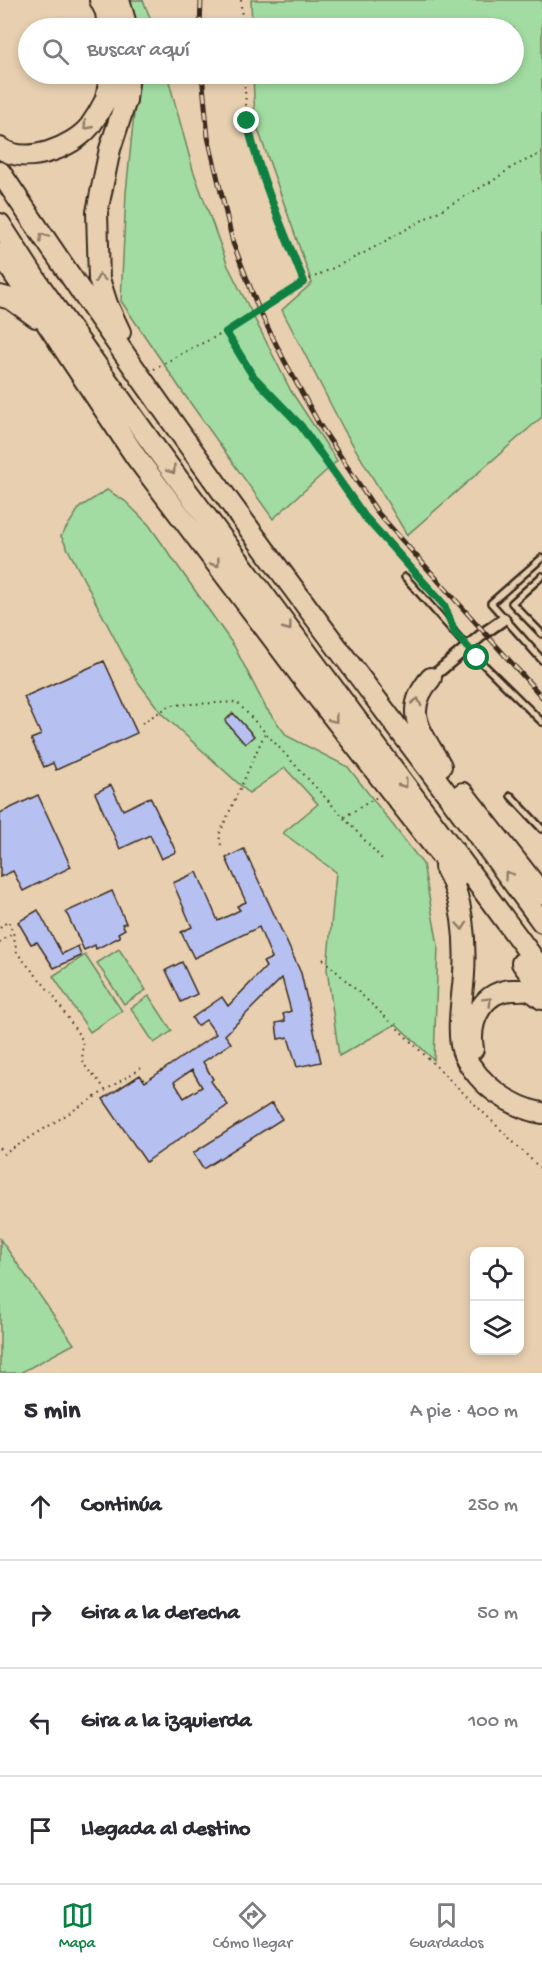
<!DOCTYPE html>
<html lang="es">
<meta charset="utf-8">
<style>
body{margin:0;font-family:"Gochi Hand",sans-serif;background:#f7f7f7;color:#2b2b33}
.controls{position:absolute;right:18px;bottom:18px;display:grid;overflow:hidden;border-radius:12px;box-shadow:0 3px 9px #0003}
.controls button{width:54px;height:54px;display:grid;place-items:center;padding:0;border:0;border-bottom:2px solid #e1e1e2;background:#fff;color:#2b2b33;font:30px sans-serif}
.stop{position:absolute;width:18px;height:18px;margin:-14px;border:4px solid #0b8043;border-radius:50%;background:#fff}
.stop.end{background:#0b8043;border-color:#fff;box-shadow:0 2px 6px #0008}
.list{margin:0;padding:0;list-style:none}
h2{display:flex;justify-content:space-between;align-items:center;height:78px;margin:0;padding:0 24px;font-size:26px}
h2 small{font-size:20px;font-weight:400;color:#7c7c81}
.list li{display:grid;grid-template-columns:39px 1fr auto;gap:18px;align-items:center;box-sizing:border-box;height:108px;padding:0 24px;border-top:2px solid #e1e1e2}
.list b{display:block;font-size:22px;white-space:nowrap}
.list em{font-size:20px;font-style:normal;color:#7c7c81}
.icon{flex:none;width:33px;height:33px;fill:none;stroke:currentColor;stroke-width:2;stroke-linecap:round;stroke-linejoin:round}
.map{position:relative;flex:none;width:542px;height:1373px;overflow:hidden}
.search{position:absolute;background:#fff;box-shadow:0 3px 9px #0003;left:18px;right:18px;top:18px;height:66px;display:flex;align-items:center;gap:15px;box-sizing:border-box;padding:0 21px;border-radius:33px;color:#7c7c81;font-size:22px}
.sheet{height:510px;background:#fff}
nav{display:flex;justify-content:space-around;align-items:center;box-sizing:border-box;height:84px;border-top:2px solid #e1e1e2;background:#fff;font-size:16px;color:#7c7c81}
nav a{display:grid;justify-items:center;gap:3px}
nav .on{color:#0b8043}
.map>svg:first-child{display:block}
.green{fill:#a2dca2;stroke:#6e8360;stroke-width:1.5}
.building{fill:#b6c1f2;stroke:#3b2a1e;stroke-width:1.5;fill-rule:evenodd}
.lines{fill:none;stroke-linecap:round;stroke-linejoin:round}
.lane-casing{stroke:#3b2a1e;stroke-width:10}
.street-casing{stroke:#3b2a1e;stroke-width:15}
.highway-casing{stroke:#3b2a1e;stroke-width:24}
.path{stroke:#3b2a1e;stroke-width:2;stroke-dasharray:1.5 4.5;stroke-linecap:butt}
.lane{stroke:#e7cfb0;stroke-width:5}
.street{stroke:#e7cfb0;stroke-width:10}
.highway{stroke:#e7cfb0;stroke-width:20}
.rail-casing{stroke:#3b2a1e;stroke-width:5}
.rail{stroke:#e7cfb0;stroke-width:3;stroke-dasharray:9;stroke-linecap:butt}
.oneway{stroke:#917c67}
.route{stroke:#0b8043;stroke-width:8}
</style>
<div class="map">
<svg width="542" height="1373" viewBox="0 0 542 1373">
<rect width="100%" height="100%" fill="#e7cfb0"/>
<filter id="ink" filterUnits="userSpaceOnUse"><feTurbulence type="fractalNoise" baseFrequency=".0167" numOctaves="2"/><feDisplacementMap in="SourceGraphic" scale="12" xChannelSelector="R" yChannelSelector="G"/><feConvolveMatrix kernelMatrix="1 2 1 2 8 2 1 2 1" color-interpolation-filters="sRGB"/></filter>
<g filter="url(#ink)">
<path class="green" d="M127,0H143L154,28H136Z
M251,0H542V417L407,535L344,430L282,310L312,283L255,121L253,74H514V28H252Z
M138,74H167L193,170L228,266L291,391L337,461L273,519L184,394L121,301L126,193Z
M107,490L125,501L149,525L234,646L266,708L287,736L348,767L423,864L438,945L434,1060L396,1024L339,1056L327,969L336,872L283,833L318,804L285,768L249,793L162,714L136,679L61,536L80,507Z
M119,949L146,990L124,1004L97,963Z
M85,955L122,1011L90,1032L53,976Z
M149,996L172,1031L154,1043L131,1008Z
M0,1239L74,1344L20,1373H0Z"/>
<path class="building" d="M104,661L137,733L56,770L53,763L44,767L31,739L41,735L24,697Z
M233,713L254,736L245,744L225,721Z
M111,785L123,810L150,797L176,852L161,859L150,835L120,849L95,793Z
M38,795L71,867L23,891L13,871L0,877V813Z
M244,849L301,973L321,1062L297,1067L288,1037L278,1039L276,1023L285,1021L283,1014L291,1011L282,978L225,1035L231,1043L203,1062L213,1079L211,1081L228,1105L146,1162L103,1099L140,1075L145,1082L216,1034L206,1020L197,1026L192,1018L222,997L228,1006L266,967L263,962L272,958L259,927L194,958L181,932L192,927L173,883L197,872L218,921L240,910L237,906L246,902L226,858ZM192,1070L202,1087L184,1098L174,1082Z
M112,891L126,923L122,924L125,929L118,933L120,937L96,949L95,945L84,950L66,912Z
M38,910L62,954L78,946L81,956L54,968L37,942L31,944L18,922Z
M182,962L197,994L181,1002L166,970Z
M272,1103L282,1119L203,1169L193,1153Z"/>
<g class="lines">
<g class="lane-casing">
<path id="lane" d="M542,558L491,603L542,660
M542,576L512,603L542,634
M405,577L477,658L542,722
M511,796L542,829"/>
</g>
<g class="street-casing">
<path id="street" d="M431,678L484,633L504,619"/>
</g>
<g class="highway-casing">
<path id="highway" d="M100,0L106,12L108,28
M119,0L127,28
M0,148C26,166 72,148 90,126C95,119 101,109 105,101C108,93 109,82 110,74
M0,172C75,284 152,395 231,504C333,644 440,782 542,922
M0,224L40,286L156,449L542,970
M0,253L136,457L305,681L458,877
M0,296L11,299L36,317
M120,332L107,304L99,279L97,212L110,149L126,100L129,74
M431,678C401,712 422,732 441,766
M463,793L542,894
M445,867C463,897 466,940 464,974C463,995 455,1036 464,1055C471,1069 484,1084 497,1093C511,1103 525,1110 542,1113
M522,963L542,990
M473,1049C468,1020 484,988 516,990C520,990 527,989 530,991C534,992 539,997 542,999"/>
</g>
<path class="path" d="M241,0L242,28
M244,74L247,121L250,137L304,282
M226,332L253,376L301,426L365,517L445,609
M154,369L192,348L226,332L304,282L364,253L494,180L512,167L542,153
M142,723L171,705L237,702L382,859
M344,817L377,797
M221,845L219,835L265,733
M0,928L8,921L13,932L17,953L52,994L83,1041C79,1073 92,1068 105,1090
M0,943L12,933
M323,959L396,1027L542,1170
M0,1148L4,1154L141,1068"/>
<use href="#lane" class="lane"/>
<use href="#street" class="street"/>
<use href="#highway" class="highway"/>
<g class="rail-casing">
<path id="rail" d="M200,28L201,0
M202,74L208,137L233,243L259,310L284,360L319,424L378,513L542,697"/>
</g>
<use href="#rail" class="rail"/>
</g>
<defs><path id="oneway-chevron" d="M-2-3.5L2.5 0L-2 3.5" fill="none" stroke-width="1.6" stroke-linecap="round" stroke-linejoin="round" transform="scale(1.5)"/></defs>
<g class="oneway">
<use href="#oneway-chevron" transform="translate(87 126) rotate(132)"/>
<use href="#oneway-chevron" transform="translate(43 237) rotate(-124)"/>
<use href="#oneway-chevron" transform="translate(100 278) rotate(-98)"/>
<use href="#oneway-chevron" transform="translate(172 470) rotate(54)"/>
<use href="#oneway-chevron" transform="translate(216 563) rotate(53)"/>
<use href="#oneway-chevron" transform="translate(288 627) rotate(53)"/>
<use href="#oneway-chevron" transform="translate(417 702) rotate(-75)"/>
<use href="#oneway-chevron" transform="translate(334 719) rotate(52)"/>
<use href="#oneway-chevron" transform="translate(404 784) rotate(53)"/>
<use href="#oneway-chevron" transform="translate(508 875) rotate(-126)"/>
<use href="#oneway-chevron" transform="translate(462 926) rotate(86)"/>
<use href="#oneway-chevron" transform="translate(488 1001) rotate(-45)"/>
</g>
</g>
<g class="lines" filter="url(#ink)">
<path class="route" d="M247,121C259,176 283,229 304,282L226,332L253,376L301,426L365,517L444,605L455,633L477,658"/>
</g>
</svg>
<div class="controls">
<button><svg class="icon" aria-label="locate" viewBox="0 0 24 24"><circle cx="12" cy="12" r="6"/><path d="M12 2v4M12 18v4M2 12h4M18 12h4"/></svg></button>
<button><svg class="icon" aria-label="layers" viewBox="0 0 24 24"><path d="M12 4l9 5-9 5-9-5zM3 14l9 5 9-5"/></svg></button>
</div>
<div class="stop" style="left:477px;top:658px"></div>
<div class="stop end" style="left:247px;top:121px"></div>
<div class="search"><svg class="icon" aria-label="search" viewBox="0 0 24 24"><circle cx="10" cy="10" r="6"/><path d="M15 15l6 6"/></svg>Buscar aquí</div>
</div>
<section class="sheet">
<h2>5 min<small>A pie · 400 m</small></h2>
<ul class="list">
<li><svg class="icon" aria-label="ahead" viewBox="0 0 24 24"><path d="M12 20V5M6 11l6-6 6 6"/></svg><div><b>Continúa</b></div><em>250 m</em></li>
<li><svg class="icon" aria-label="right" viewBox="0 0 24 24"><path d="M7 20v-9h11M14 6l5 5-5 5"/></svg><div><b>Gira a la derecha</b></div><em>50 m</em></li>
<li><svg class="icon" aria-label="left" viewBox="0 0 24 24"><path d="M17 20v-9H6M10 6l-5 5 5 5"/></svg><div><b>Gira a la izquierda</b></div><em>100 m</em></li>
<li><svg class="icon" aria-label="arrive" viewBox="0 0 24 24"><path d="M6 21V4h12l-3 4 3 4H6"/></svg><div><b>Llegada al destino</b></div></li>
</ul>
</section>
<nav>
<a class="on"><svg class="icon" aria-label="map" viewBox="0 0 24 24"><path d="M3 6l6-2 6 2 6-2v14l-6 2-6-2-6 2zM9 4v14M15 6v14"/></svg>Mapa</a>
<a><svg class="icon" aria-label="directions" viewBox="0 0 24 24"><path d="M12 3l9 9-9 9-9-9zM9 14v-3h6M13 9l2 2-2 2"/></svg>Cómo llegar</a>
<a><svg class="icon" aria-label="saved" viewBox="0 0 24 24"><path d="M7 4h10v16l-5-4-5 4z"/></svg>Guardados</a>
</nav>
